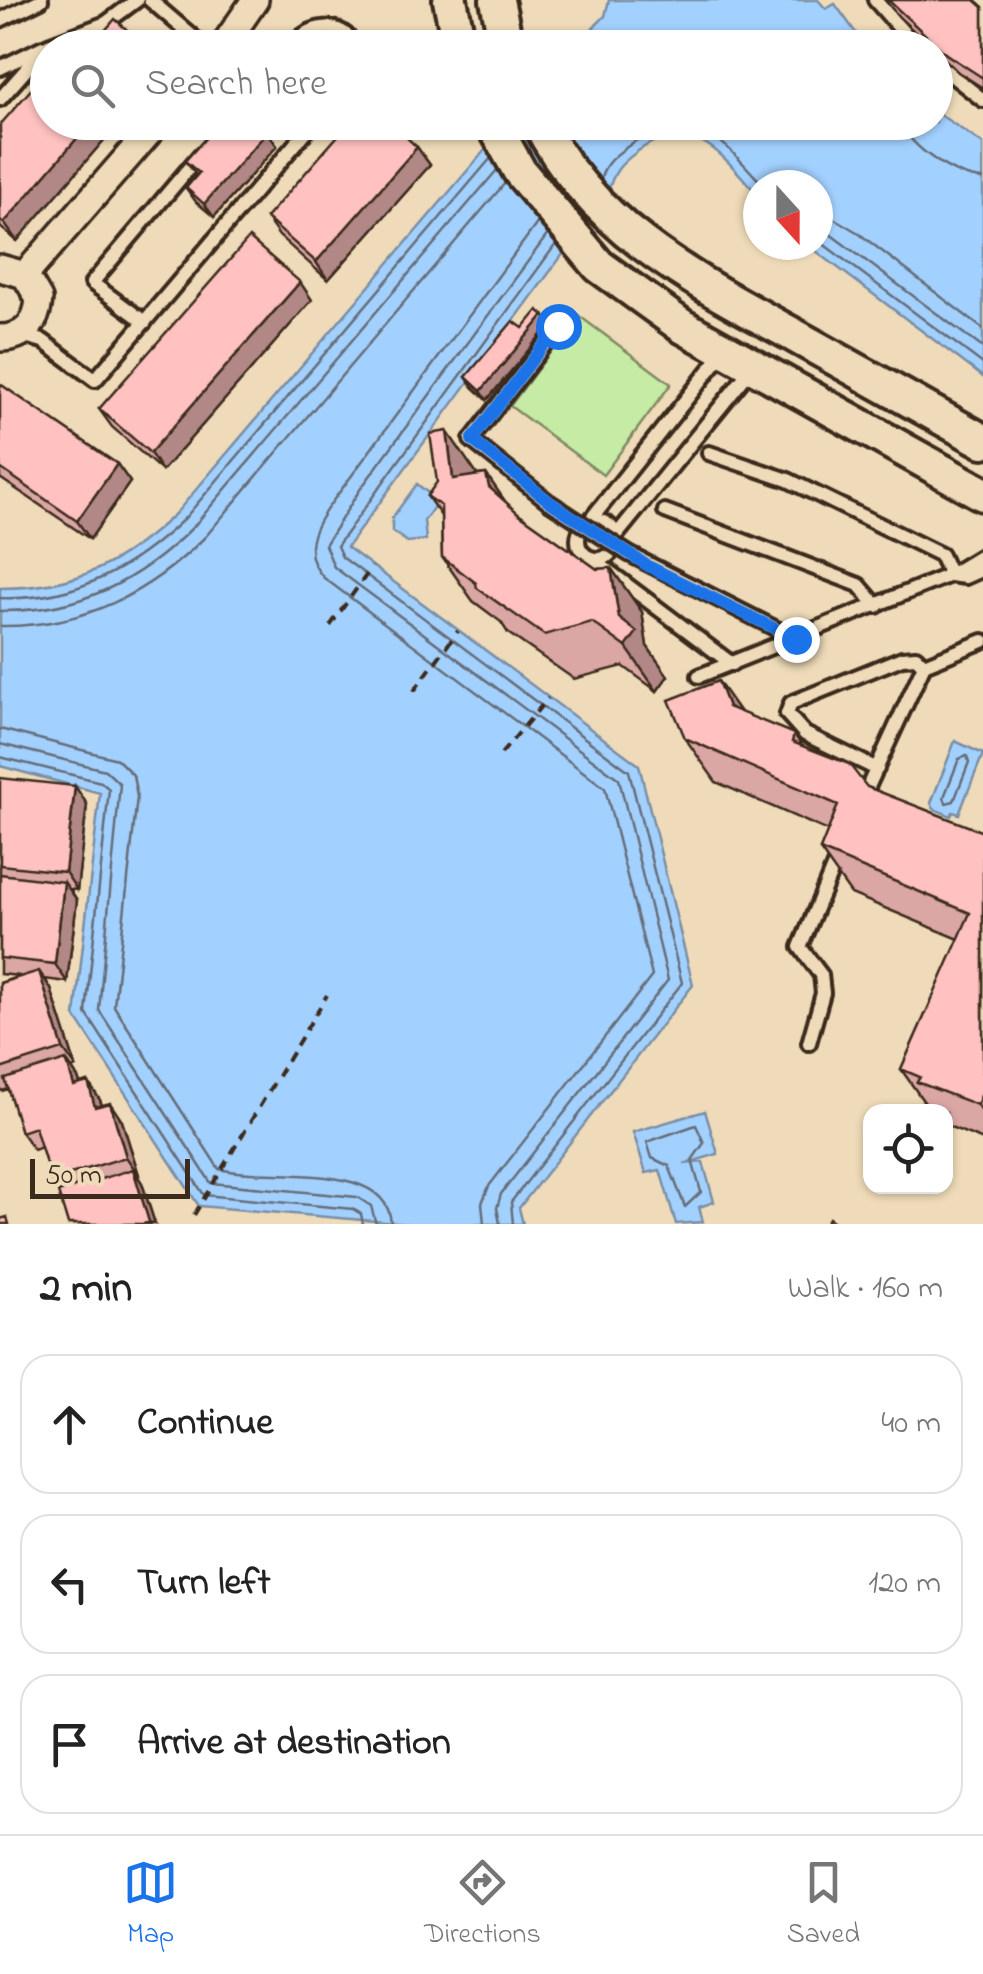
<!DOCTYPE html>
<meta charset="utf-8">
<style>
body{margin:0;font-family:"Indie Flower",sans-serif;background:#f2f2f2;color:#222}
.controls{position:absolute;right:30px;bottom:30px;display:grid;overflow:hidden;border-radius:20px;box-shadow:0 2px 8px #0004}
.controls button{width:90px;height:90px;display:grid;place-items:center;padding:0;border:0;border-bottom:2px solid #e0e0e0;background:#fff;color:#222;font:50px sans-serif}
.compass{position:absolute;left:743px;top:170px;width:90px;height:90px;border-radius:50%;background:#fff;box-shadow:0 2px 8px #0004;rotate:159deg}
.scale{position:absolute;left:30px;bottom:25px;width:160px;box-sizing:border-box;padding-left:10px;border:5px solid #3b2a1e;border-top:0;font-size:28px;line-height:35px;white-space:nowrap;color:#3b2a1e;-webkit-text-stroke:8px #efdbb9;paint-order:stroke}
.stop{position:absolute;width:30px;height:30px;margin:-22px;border:8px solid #1a73e8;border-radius:50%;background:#fff}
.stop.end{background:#1a73e8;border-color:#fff;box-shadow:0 2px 10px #0008}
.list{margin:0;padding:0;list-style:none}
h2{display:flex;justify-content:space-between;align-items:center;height:130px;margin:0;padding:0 40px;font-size:42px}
h2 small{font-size:32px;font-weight:400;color:#767676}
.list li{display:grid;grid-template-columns:65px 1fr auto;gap:30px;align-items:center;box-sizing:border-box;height:140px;margin:0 20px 20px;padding:0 20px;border:2px solid #e0e0e0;border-radius:30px}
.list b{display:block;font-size:38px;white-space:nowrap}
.list em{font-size:32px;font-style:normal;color:#767676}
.icon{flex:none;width:55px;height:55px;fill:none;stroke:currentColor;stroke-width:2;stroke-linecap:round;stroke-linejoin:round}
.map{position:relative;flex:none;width:983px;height:1224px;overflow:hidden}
.search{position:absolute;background:#fff;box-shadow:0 2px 8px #0004;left:30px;right:30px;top:30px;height:110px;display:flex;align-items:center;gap:25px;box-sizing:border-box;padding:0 35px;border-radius:55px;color:#767676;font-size:38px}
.sheet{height:610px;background:#fff}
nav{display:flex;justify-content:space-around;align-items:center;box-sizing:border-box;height:140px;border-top:2px solid #e0e0e0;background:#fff;font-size:28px;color:#767676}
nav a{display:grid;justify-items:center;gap:5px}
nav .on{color:#1a73e8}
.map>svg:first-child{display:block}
.green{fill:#c6eba5;stroke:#808a62;stroke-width:2.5}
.water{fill:#a3d1ff;stroke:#798ea5;stroke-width:2.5}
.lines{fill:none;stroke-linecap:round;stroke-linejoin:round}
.shore{stroke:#656d78;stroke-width:2.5}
.service-casing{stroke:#3b2a1e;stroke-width:20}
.minor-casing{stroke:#3b2a1e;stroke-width:32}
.tertiary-casing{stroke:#3b2a1e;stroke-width:40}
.path{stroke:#3b2a1e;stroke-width:4;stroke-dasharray:10 8;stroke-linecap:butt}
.service{stroke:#efdbb9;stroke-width:12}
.minor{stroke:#efdbb9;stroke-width:25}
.tertiary{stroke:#efdbb9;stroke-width:32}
.service-bridge-casing{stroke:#3b2a1e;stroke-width:20;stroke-linecap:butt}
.service-bridge{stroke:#efdbb9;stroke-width:12}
.wall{fill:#dba7a5;stroke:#3b2a1e;stroke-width:2.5}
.shaded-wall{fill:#b28886;stroke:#3b2a1e;stroke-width:2.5}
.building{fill:#ffc2c0;stroke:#3b2a1e;stroke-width:2.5}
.route{stroke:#1a73e8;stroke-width:12}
</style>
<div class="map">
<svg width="983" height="1224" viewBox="0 0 983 1224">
<rect width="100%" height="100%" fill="#efdbb9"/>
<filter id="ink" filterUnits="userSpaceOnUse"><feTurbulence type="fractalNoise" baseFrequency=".01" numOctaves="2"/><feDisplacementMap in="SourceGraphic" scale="20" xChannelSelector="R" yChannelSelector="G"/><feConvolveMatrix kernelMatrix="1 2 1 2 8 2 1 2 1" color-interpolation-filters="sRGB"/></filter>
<g filter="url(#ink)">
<path class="green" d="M578,315L671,384L603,475L510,406Z"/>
<path class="water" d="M609,0H818L826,9L835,4L866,47H574L605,16Z
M936,112L983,144V377L808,245H818V185H758V195C722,155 693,112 638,151C620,164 613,172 608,193L347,547L639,765L693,985L519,1208L523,1224H409L199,1206L75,1016L100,793L0,766V588C77,588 122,564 177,512L508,123L936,122Z
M417,484L438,501L424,521L426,540L407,542L392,531V518Z
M955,741L983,754L959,814L953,812L951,816L934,809L931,803Z
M705,1111L718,1154L684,1164L703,1162L714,1202L699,1207L703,1222L676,1224L660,1170L646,1173L633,1132Z"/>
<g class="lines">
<path class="shore" d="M900,122C911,148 955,178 983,179
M601,179C604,162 617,154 631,144C691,100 722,140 763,185
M818,209L857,232L983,329
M818,225L983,348
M818,240L983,364
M0,598C75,601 132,569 185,518L491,158
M0,611C79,612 140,581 194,526L497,170
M0,626C83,627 149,594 206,536L505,183
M0,729L117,759L133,775L137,797L114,1006L219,1169C265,1182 389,1158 391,1224
M0,744L105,770L120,784L99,1010L211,1183L357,1197L371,1206L376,1224
M967,756L969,762L954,801L946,803L944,797L959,759Z
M0,757L101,782L109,789L86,1013L204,1195L353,1209L361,1214L363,1224
M696,1125L704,1143L692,1160L701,1192L685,1207L669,1166L652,1158L647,1142Z
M484,1224L482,1203L489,1186L652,976L605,788L324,578C292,545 326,511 347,482L538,222
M500,1224L497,1208L501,1194L668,980L619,779L334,567L325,545L359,491L548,234
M513,1224L511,1202L682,983L629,771L342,557L337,546L556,244"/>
<g class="service-casing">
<path id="service" d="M150,0L206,48
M875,0L917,48
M0,20L41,0
M78,34L94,48
M290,48C309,25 340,17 356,48
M936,63L983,100
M0,68L43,47
M0,99L48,45L106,23L137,0
M145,322L92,283L200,155
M21,335L43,341L95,380L314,122
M549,502L471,440L559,326
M665,511L859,585L877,606
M578 540a19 19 0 1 1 38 0a19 19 0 1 1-38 0Z
M588,523L723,353
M615,537L752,368
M629,554L796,639
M983,555L950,575L965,577L983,569
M591,558L732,664
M699,676L950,575L941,555L788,480L709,453
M877,769L805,734L787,714L791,703L902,658L916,657L924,665
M862,800L924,665L983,641
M809,1043L823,993L821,975L800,947L839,853"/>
</g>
<g class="minor-casing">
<path id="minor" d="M222,48L255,0
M0,268L25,275L39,299C37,323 25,338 0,338
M25,275L158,122"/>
</g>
<g class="tertiary-casing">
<path id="tertiary" d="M450,0L460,48
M497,0L507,48
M492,122L520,172L599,266L682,326L983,494
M539,122C592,229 697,282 797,337C859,372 921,406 983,441"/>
</g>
<path class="path" d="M330,626L372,567
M414,691L458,631
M501,754L548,698
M194,1215L327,995"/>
<use href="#service" class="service"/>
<use href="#minor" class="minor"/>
<use href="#tertiary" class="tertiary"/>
<g class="service-bridge-casing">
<path id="service-bridge" d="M549,502L629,554"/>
</g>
<use href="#service-bridge" class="service-bridge"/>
</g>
<path class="wall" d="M885,0H975L983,7V88L958,72L936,51V48H932L899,17Z
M0,125H117L17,241L0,227Z
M267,132L277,146L214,217L196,202L186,188L197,176L185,161L233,135Z
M417,147L430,165L328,280L279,236L266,218Z
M312,300L162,471L112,427L99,409Z
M550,324L487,400L473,387L466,377L523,328Z
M0,384L117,464L130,482L90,539L0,478Z
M486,474L505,502L518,513L597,569L611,568L642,612L647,646L668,676L657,691L623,666L574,679L508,633L501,622L473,601L442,557L441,516L427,496L477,475Z
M739,712L794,734L802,746L867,787L983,832V1140L948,1126L946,1122V1112H931L901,1069L959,939L851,894L820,850L828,831L716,782L685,738Z
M0,778L87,804L77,890L70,889L77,900L67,982L45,979L51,989L76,1067L72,1069L78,1078L80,1084L88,1082L100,1100L102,1105L122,1121L139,1175H137L142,1183L155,1224H68L59,1192L51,1180L41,1147L34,1150L21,1132L8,1089L2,1091L0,1089V983L20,976L0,974Z"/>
<path class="shaded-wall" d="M91,122H115L117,125L17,241L4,223Z
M267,132L277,146L214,217L204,204Z
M417,147L430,165L328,280L316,262Z
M300,282L312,300L162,471L150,453Z
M544,315L550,324L487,400L481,391Z
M447,431L478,476L453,479Z
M117,464L130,482L90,539L77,521Z
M486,474L517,518L489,487Z
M611,568L642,612L647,646L668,676L657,691L626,647L619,618Z
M718,681L749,725L728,707Z
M75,786L87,804L77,890L65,872Z
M64,882L77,900L67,982L55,964Z
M39,971L51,989L76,1067L63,1049Z
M66,1060L78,1078L87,1104L74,1086Z
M88,1082L100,1100L108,1125L95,1107Z
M983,1091V1113L977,1105Z
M110,1103L122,1121L139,1175L126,1157Z
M133,1169L142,1183L155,1224L149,1222Z"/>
<path class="building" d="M888,0H975L983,7V78L946,54Z
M115,19L147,48H119L103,33Z
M48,70V122H91L4,223L0,220V125Z
M244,122H256L267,132L204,204L186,188L199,173L185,161L219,123L233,135Z
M350,122H390L417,147L316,262L266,218Z
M249,238L300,282L150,453L99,409Z
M538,310L544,315L481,391L466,377L513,321L523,328Z
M0,384L117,464L77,521L0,468Z
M447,431L453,479L486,474L489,487L518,513L597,569L611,568L619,618L637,632L626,647L592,622L544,635L477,588L476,583L442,557L441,506L427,496L437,482L430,434Z
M718,681L728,707L794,734L792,742L849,764L867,787L983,832V1091L977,1105L917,1082L920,1077L901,1069L970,913L820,850L838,805L685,738L669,700Z
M0,778L75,786L65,872L0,865Z
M0,874L64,882L55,964L0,958Z
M39,971L63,1049L0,1069V983Z
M66,1060L74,1086L88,1082L95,1107L110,1103L126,1157L51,1180L35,1127L21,1132L5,1079Z
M133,1169L149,1222L144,1224H68L58,1192Z
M7,1217L9,1224H0V1219Z
M829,1218L837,1224H825Z"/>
</g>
<g class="lines" filter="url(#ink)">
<path class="route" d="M558,326L472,440L550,502L648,566L796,639"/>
</g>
</svg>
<div class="controls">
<button><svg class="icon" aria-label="locate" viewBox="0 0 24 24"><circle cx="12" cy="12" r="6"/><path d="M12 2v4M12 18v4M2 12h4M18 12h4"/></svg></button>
</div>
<svg class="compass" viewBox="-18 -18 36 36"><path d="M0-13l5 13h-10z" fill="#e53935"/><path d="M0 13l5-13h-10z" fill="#767676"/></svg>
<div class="scale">50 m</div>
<div class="stop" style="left:558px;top:326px"></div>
<div class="stop end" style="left:796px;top:639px"></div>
<div class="search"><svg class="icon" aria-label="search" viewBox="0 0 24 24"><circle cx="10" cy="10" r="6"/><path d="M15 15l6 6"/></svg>Search here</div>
</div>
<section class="sheet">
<h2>2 min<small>Walk · 160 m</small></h2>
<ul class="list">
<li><svg class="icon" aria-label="ahead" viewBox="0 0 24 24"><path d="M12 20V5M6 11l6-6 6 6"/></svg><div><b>Continue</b></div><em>40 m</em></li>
<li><svg class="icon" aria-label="left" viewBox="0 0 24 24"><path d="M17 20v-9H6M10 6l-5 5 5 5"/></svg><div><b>Turn left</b></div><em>120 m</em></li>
<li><svg class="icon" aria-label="arrive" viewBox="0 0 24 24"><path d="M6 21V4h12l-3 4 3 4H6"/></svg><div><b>Arrive at destination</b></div></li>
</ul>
</section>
<nav>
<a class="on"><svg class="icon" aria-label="map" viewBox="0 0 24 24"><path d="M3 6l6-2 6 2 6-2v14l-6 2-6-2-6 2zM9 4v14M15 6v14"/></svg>Map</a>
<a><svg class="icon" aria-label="directions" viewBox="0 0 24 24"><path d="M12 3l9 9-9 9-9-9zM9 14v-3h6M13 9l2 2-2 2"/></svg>Directions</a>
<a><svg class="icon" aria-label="saved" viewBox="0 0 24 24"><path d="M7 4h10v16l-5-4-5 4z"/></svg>Saved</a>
</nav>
